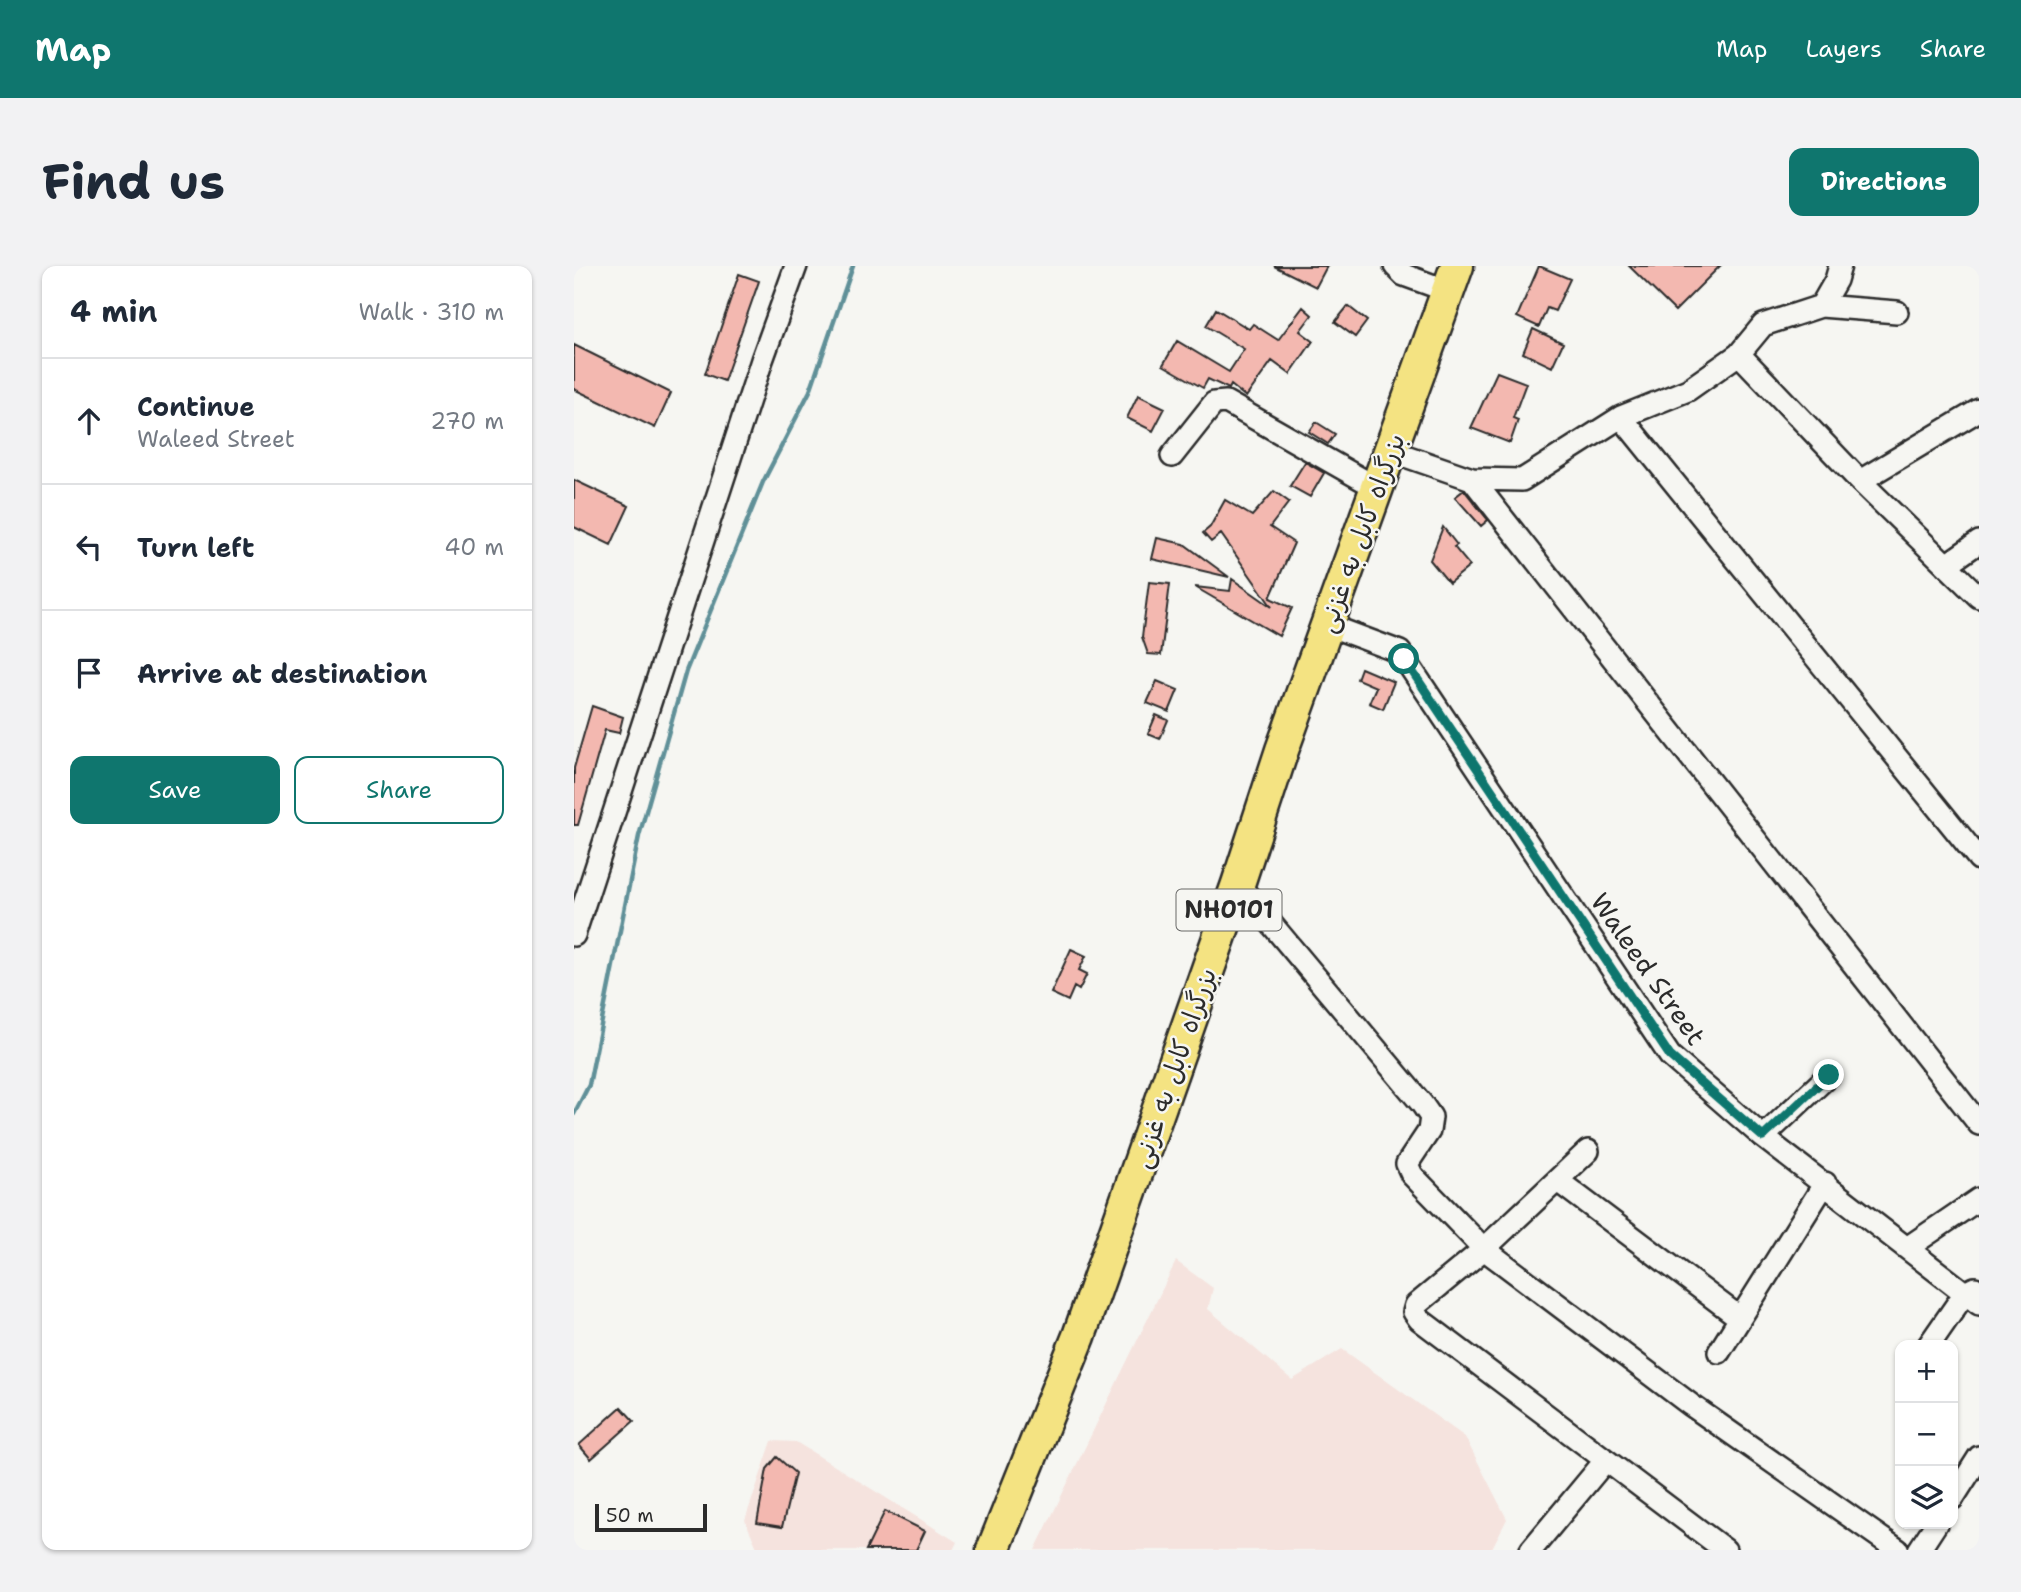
<!DOCTYPE html>
<meta charset="utf-8">
<style>
body{margin:0;font-family:"Shantell Sans","Playpen Sans Arabic",sans-serif;background:#f2f2f3;color:#1f2937}
.controls{position:absolute;right:21px;bottom:21px;display:grid;overflow:hidden;border-radius:14px;box-shadow:0 2px 5px #0004}
.controls button{width:63px;height:63px;display:grid;place-items:center;padding:0;border:0;border-bottom:2px solid #e0e1e3;background:#fff;color:#1f2937;font:35px sans-serif}
.scale{position:absolute;left:21px;bottom:18px;width:112px;box-sizing:border-box;padding-left:7px;border:4px solid #2b2b2b;border-top:0;font-size:19px;line-height:24px;white-space:nowrap;color:#2b2b2b;-webkit-text-stroke:5px #f6f6f2;paint-order:stroke}
.stop{position:absolute;width:21px;height:21px;margin:-16px;border:5px solid #0f766e;border-radius:50%;background:#fff}
.stop.end{background:#0f766e;border-color:#fff;box-shadow:0 2px 7px #0008}
.list{margin:0;padding:0;list-style:none}
h2{display:flex;justify-content:space-between;align-items:center;height:91px;margin:0;padding:0 28px;font-size:30px}
h2 small{font-size:23px;font-weight:400;color:#747a83}
.list li{display:grid;grid-template-columns:46px 1fr auto;gap:21px;align-items:center;box-sizing:border-box;height:126px;padding:0 28px;border-top:2px solid #e0e1e3}
.list b{display:block;font-size:26px;white-space:nowrap}
.list p{margin:0;font-size:23px;white-space:nowrap;color:#747a83}
.list em{font-size:23px;font-style:normal;color:#747a83}
.actions{display:flex;gap:14px;padding:21px 28px}
.actions a{flex:1;padding:16px 0;border:2px solid #0f766e;border-radius:14px;text-align:center;font-size:24px;color:#0f766e}
.actions .main{background:#0f766e;color:#fff}
.icon{flex:none;width:38px;height:38px;fill:none;stroke:currentColor;stroke-width:2;stroke-linecap:round;stroke-linejoin:round}
.map{position:relative;flex:none;width:1405px;height:1284px;overflow:hidden;border-radius:14px}
header{display:flex;align-items:center;gap:42px;box-sizing:border-box;height:98px;padding:0 35px;background:#0f766e;color:#fff}
header strong{font-size:33px}
nav{display:flex;gap:38px;margin-inline-start:auto;font-size:24px}
.intro{display:flex;align-items:center;justify-content:space-between;box-sizing:border-box;height:168px;padding:0 42px}
h1{margin:0;font-size:49px}
.button{padding:18px 32px;border-radius:14px;background:#0f766e;color:#fff;font-size:24px;font-weight:700}
main{display:flex;gap:42px;padding:0 42px}
aside{flex:1;background:#fff;border-radius:14px;box-shadow:0 2px 5px #0004}
.map>svg:first-child{display:block}
.built{fill:#f5e3de}
.lines{fill:none;stroke-linecap:round;stroke-linejoin:round}
.stream{stroke:#609098;stroke-width:4.5}
.building{fill:#f3b8b0;stroke:#2b2b2b;stroke-width:2}
.minor-casing{stroke:#2b2b2b;stroke-width:26}
.highway-casing{stroke:#2b2b2b;stroke-width:37}
.minor{stroke:#f6f6f2;stroke-width:21}
.highway{stroke:#f4e382;stroke-width:32}
.route{stroke:#0f766e;stroke-width:9}
.labels{text-anchor:middle;stroke-width:5;stroke-linejoin:round;paint-order:stroke}
.shield{fill:#f6f6f2;stroke:#686867;stroke-width:2}
.shield-label{font-size:24px;font-weight:bold;fill:#2b2b2b}
.street-label{font-size:26px;fill:#2b2b2b;stroke:#f6f6f2}
</style>
<header>
<strong>Map</strong>
<nav><a>Map</a><a>Layers</a><a>Share</a></nav>
</header>
<div class="intro"><h1>Find us</h1><a class="button">Directions</a></div>
<main>
<aside>
<h2>4 min<small>Walk · 310 m</small></h2>
<ul class="list">
<li><svg class="icon" aria-label="ahead" viewBox="0 0 24 24"><path d="M12 20V5M6 11l6-6 6 6"/></svg><div><b>Continue</b><p>Waleed Street</p></div><em>270 m</em></li>
<li><svg class="icon" aria-label="left" viewBox="0 0 24 24"><path d="M17 20v-9H6M10 6l-5 5 5 5"/></svg><div><b>Turn left</b></div><em>40 m</em></li>
<li><svg class="icon" aria-label="arrive" viewBox="0 0 24 24"><path d="M6 21V4h12l-3 4 3 4H6"/></svg><div><b>Arrive at destination</b></div></li>
</ul>
<div class="actions"><a class="main">Save</a><a>Share</a></div>
</aside>
<div class="map">
<svg width="1405" height="1284" viewBox="0 0 1405 1284">
<rect width="100%" height="100%" fill="#f6f6f2"/>
<filter id="ink" filterUnits="userSpaceOnUse"><feTurbulence type="fractalNoise" baseFrequency=".0143" numOctaves="2"/><feDisplacementMap in="SourceGraphic" scale="14" xChannelSelector="R" yChannelSelector="G"/><feConvolveMatrix kernelMatrix="1 2 1 2 8 2 1 2 1" color-interpolation-filters="sRGB"/></filter>
<g filter="url(#ink)">
<path class="built" d="M602,995L639,1022L634,1043L718,1114L768,1083L891,1171L933,1253L917,1284H461Z
M198,1175L222,1176L383,1276L379,1284H184L171,1254Z"/>
<g class="lines">
<path class="stream" d="M0,848L15,819L65,570L112,405L189,216L236,125L279,0"/>
</g>
<path class="building" d="M700,0H753L742,21Z
M965,0L996,13L981,45L973,42L965,61L943,51Z
M1055,0H1146L1101,45Z
M165,8L185,15L150,115L131,108Z
M774,40L793,55L781,71L761,56Z
M729,41L738,49L726,65L739,75L716,108L698,95L672,131L657,119L655,123L634,113L629,122L589,99L603,75L655,106L670,83L632,60L642,43L675,63L679,58L704,74Z
M959,63L989,77L978,101L949,87Z
M0,79L97,127L81,162L0,123Z
M923,106L952,117L939,152L944,154L936,177L897,162Z
M564,129L591,142L579,165L553,152Z
M742,156L761,168L754,178L735,166Z
M731,196L750,207L736,231L716,220Z
M0,214L55,240L37,279L0,261Z
M890,224L914,254L907,260L881,231Z
M700,225L715,236L696,261L720,277L696,332L718,342L705,370L621,321L656,325L658,313L698,341L647,268L637,276L629,267L636,261L651,234L678,250Z
M869,261L883,279L880,281L896,300L875,317L856,294Z
M583,272L610,278L655,311L578,293Z
M575,316L596,318L587,389L574,388L568,371Z
M787,402L820,416L809,443L795,437L802,421L783,413Z
M583,415L604,424L595,446L573,437Z
M18,440L49,451L45,467L31,464L4,559H0V502Z
M582,449L594,454L586,473L574,468Z
M497,683L512,690L505,704L513,708L505,724L500,721L494,735L477,727Z
M47,1141L60,1155L17,1193L5,1179Z
M203,1191L221,1207L208,1261L183,1257L193,1203Z
M311,1245L351,1265L342,1284H292Z"/>
<g class="lines">
<g class="minor-casing">
<path id="minor" d="M821,0L830,9L874,25
M1247,40L1262,14L1266,0
M1165,88L1286,215L1405,331
M1047,151L1405,593
M817,185L898,213L948,214L1047,151L1114,124L1165,88L1189,59L1247,40L1323,46
M598,190L640,137L652,136L803,222
M898,213L1405,858
M1286,215L1405,144
M1372,299L1405,276
M754,359L826,386L1096,790L1189,871L1405,1038
M664,618L848,838L857,851L855,865L833,898L838,909L910,983L1117,1139L1324,1284
M0,669L188,94L222,0
M1189,871L1255,809
M1014,885L910,983L842,1039L840,1046L845,1053L1151,1284
M984,915L1166,1052
M1333,982L1405,933
M1355,1079L1391,1027L1401,1022
M1145,1086L1251,917
M1379,1232L1405,1191
M957,1284L1031,1195
M1345,1284L1362,1258"/>
</g>
<g class="highway-casing">
<path id="highway" d="M419,1284L505,1070L664,618L708,484L883,0"/>
</g>
<use href="#minor" class="minor"/>
<use href="#highway" class="highway"/>
</g>
</g>
<g class="lines" filter="url(#ink)">
<path class="route" d="M830,393L1096,790L1189,871L1255,809"/>
</g>
<g class="labels">
<rect class="shield" x="602.5" y="623.5" width="105" height="41" rx="5"/>
<g class="shield-label">
<text x="655" y="652">NH0101</text>
</g>
<g class="street-label">
<text transform="translate(787 267) rotate(-70)" y="9">بزرگراه کابل به غزنی</text>
<text transform="translate(1074 703) rotate(55)" y="9">Waleed Street</text>
<text transform="translate(600 802) rotate(-71)" y="9">بزرگراه کابل به غزنی</text>
</g>
</g>
</svg>
<div class="controls">
<button>+</button>
<button>−</button>
<button><svg class="icon" aria-label="layers" viewBox="0 0 24 24"><path d="M12 4l9 5-9 5-9-5zM3 14l9 5 9-5"/></svg></button>
</div>
<div class="scale">50 m</div>
<div class="stop" style="left:830px;top:393px"></div>
<div class="stop end" style="left:1255px;top:809px"></div>
</div>
</main>
